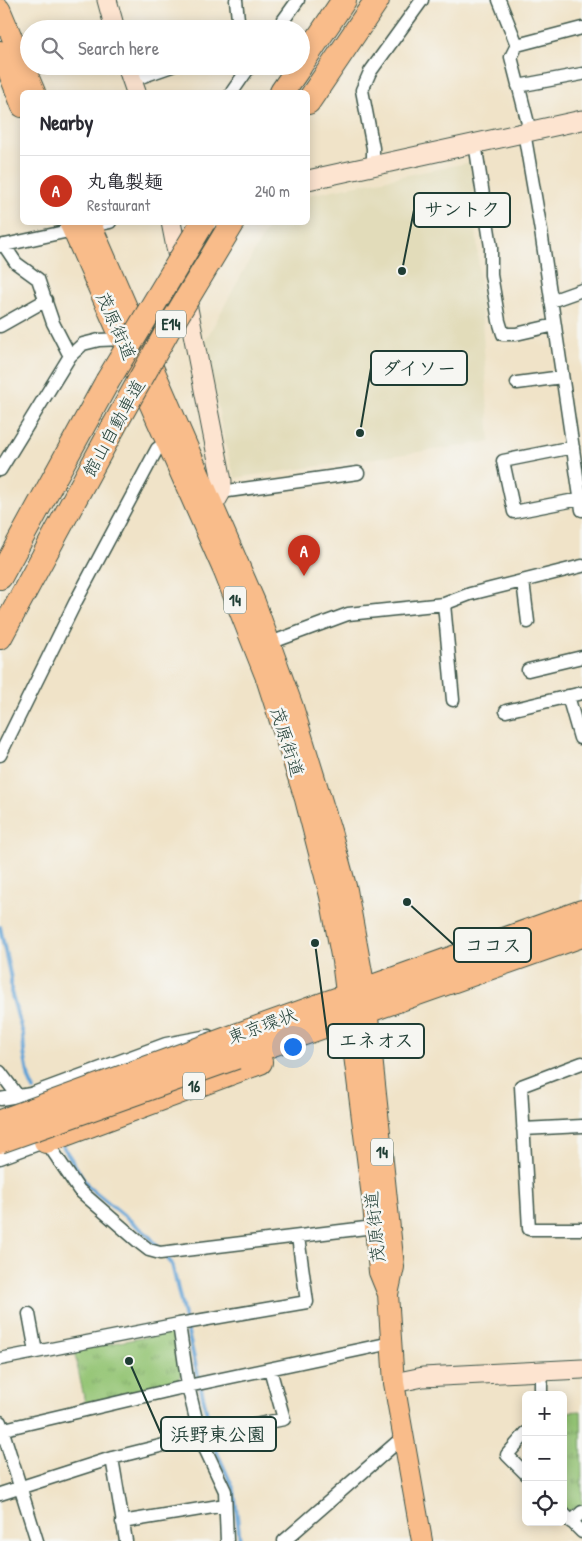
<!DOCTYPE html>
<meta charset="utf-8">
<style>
body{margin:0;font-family:"Patrick Hand","Klee One",sans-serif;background:#f2f2f3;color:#2b2b33}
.controls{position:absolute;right:15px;bottom:15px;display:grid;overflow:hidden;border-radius:8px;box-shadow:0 2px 12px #0003}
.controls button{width:45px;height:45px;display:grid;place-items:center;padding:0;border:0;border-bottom:1px solid #e1e1e2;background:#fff;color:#2b2b33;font:25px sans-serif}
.you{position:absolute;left:292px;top:1046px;width:18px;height:18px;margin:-12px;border:4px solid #fff;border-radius:50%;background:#1a73e8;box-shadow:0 0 0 8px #1a73e833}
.badge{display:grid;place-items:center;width:32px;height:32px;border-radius:50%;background:#c8321e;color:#fff;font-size:16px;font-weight:700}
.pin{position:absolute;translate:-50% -41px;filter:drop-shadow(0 1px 2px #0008)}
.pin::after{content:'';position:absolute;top:26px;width:18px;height:15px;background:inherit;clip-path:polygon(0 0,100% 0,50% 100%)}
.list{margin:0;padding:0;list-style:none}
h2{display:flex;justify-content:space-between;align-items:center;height:65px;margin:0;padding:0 20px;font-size:21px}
h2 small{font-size:16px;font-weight:400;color:#7c7c81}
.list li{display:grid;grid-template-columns:32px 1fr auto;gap:15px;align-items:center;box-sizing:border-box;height:70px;padding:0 20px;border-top:1px solid #e1e1e2}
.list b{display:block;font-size:19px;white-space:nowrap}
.list p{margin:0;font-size:16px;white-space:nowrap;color:#7c7c81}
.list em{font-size:16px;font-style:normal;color:#7c7c81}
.icon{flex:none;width:28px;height:28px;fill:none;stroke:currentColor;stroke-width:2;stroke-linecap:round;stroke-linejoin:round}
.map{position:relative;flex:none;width:582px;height:1541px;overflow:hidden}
.search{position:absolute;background:#fff;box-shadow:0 2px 12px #0003;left:20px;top:20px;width:290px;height:55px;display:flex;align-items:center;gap:12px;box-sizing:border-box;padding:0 18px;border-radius:28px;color:#7c7c81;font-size:19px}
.panel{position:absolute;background:#fff;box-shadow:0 2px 12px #0003;left:20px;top:90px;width:290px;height:135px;border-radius:8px}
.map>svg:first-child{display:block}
.built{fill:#e2dcba}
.park{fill:url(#park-tufts);stroke:#5a8154}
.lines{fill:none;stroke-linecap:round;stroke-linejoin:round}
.stream{stroke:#62a3d5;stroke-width:4}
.street-casing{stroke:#3e564a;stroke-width:15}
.secondary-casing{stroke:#3e564a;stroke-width:21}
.primary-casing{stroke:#3e564a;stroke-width:22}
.highway-casing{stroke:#3e564a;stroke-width:26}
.street{stroke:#fff;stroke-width:12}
.secondary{stroke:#fde4d0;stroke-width:19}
.primary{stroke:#f9bc8a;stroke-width:20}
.highway{stroke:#f9bc8a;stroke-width:24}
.highway-bridge-casing{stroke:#3e564a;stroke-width:26;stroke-linecap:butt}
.highway-bridge{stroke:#f9bc8a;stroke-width:24}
.labels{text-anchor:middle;stroke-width:5;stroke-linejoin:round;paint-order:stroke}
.shield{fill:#f6f6f2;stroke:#60746d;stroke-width:1}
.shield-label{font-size:16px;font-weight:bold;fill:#1f3d34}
.street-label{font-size:18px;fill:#1f3d34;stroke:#f6f6f2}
.leader{fill:none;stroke:#1f3d34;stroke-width:2}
.callout-dot{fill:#1f3d34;stroke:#f6f6f2;stroke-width:2}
.callout{fill:#f6f6f2;stroke:#1f3d34;stroke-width:2}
.callout-label{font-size:19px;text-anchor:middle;font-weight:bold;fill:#1f3d34}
</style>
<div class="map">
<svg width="582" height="1541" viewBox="0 0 582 1541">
<defs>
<pattern id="park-tufts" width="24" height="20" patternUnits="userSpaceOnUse" patternTransform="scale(1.25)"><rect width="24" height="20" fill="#94c575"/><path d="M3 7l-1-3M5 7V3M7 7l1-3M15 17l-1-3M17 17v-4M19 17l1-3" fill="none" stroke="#78a161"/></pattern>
</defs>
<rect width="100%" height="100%" fill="#f6f6f2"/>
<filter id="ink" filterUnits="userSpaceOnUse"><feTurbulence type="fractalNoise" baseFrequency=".02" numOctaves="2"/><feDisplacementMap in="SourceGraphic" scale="10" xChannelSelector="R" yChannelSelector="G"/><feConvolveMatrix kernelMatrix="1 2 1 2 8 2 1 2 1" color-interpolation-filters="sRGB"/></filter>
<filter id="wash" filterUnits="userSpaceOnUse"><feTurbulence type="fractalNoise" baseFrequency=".0096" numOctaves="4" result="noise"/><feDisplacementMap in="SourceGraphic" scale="20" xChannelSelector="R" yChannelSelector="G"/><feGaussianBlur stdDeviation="1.12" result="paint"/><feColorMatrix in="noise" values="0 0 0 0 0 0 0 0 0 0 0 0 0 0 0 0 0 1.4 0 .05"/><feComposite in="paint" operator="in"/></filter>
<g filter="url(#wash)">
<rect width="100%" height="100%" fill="#f0e3c8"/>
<path class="built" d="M472,162L490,442L235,478L225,443L205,341L270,223L308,222V195Z"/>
<path class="park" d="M175,1332L184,1372L177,1382L85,1403L74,1350Z
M581,1411L582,1506L572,1515L563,1507V1412Z"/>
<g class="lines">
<path class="stream" d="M0,927L11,979V992L23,1034L24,1053L29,1079L34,1090
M61,1143L88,1186L148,1235L159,1248
M165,1255L172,1264L215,1448L234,1490L240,1541"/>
</g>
</g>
<g filter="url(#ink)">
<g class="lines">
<g class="street-casing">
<path id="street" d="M236,0L239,29
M499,0L517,45
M277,29L298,0
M132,80L172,66
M518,86L582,74
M232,92L250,66
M530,131L511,57L517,45L582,28
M524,132L541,231L582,510
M475,143L491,247V275L499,321L503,334H516L555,325
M373,166V148L362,90L370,72L422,0
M4,245L16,263L38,279L53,323L70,356
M0,246L110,222
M551,301L582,290
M0,326L46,300
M517,383L562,377
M573,447L503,461L514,512L580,499
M0,470L70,356L83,344L99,340L122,339
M221,492L358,473
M523,581L528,622
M270,643L348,614L444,604
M528,670L582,657
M568,696L580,738
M453,700L444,604L470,594L582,566
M506,711L582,693
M0,755L75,603L157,449L167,442
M582,1063L521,1086L529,1229H582
M0,1072L18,1096
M0,1099L31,1094L166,1044L208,1036
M523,1129L582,1126
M0,1158L46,1141L79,1190L140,1243L149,1250L160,1253L382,1226
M29,1314L36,1352
M179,1324L188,1386L201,1440L225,1491L227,1541
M0,1359L179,1324L307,1302L298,1237
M541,1383V1395
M0,1422L37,1541
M0,1430L188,1386L391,1343
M526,1433L507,1455L526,1474
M112,1458L126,1541
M0,1494L112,1458L200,1436L284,1419L270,1369
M563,1513L582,1532
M122,1522L225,1505
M571,1522L582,1512
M284,1541L403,1437"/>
</g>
<g class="secondary-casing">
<path id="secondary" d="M107,0L115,29
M127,66L136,92
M308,180L582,120
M171,222L222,481L221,492L207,517
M394,1383L423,1377L582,1369"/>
</g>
<g class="primary-casing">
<path id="primary" d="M0,9L35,92
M0,51L22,107
M69,222L224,572L266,678L305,799L330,896L342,961L373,1205L379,1272L388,1294
M90,222L255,602L293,707L331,831L347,890L365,989L394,1267L388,1294L394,1383L422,1541"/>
</g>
<g class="highway-casing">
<path id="highway" d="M301,64L344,0
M282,92L300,66
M308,102L377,0
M0,577L107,382
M0,637L113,428
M230,1038L582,912
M236,1057L582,935
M46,1141L260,1062"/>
</g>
<use href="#street" class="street"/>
<use href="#secondary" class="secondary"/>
<use href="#primary" class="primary"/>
<use href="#highway" class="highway"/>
<g class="highway-bridge-casing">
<path id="highway-bridge" d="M107,382L203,222
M113,428L168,330L233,222
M0,1122L230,1038
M0,1141L236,1057"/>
</g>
<use href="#highway-bridge" class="highway-bridge"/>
</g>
</g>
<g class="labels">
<g class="shield">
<rect x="156" y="310.5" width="30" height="27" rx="4"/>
<rect x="224" y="586.5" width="22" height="27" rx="4"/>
<rect x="183" y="1072.5" width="22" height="27" rx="4"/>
<rect x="371" y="1138.5" width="22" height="27" rx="4"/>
</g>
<g class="shield-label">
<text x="171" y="330">E14</text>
<text x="235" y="606">14</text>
<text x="194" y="1092">16</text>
<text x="382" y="1158">14</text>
</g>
<g class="street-label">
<text transform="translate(116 326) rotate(66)" y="6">茂原街道</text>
<text transform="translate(114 428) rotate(-61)" y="6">館山自動車道</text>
<text transform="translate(287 742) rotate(72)" y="6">茂原街道</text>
<text transform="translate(262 1026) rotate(-20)" y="6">東京環状</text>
<text transform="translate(375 1227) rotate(-96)" y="6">茂原街道</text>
</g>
</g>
<path class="leader" d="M402 271L414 210M360 433L371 368M407 902L454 945M315 943L328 1041M129 1361L161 1434"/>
<g class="callout-dot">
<circle cx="402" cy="271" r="5"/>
<circle cx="360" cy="433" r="5"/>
<circle cx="407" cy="902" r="5"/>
<circle cx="315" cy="943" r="5"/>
<circle cx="129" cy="1361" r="5"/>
</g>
<g class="callout">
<rect x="414" y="193" width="96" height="34" rx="5"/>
<rect x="371" y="351" width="96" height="34" rx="5"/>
<rect x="454" y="928" width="77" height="34" rx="5"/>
<rect x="328" y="1024" width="96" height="34" rx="5"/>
<rect x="161" y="1417" width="115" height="34" rx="5"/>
</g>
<g class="callout-label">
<text x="462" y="216">サントク</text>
<text x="419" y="375">ダイソー</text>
<text x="493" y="952">ココス</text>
<text x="376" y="1047">エネオス</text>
<text x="218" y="1441">浜野東公園</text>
</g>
</svg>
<div class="controls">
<button>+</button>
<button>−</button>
<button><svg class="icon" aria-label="locate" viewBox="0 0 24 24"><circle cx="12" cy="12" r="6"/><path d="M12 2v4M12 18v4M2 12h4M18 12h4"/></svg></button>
</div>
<div class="you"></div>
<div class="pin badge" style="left:304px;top:576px">A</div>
<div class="search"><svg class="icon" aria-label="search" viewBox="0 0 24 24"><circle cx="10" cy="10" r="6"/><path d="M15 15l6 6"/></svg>Search here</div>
<section class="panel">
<h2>Nearby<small></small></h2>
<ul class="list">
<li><span class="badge">A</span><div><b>丸亀製麺</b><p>Restaurant</p></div><em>240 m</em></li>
</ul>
</section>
</div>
